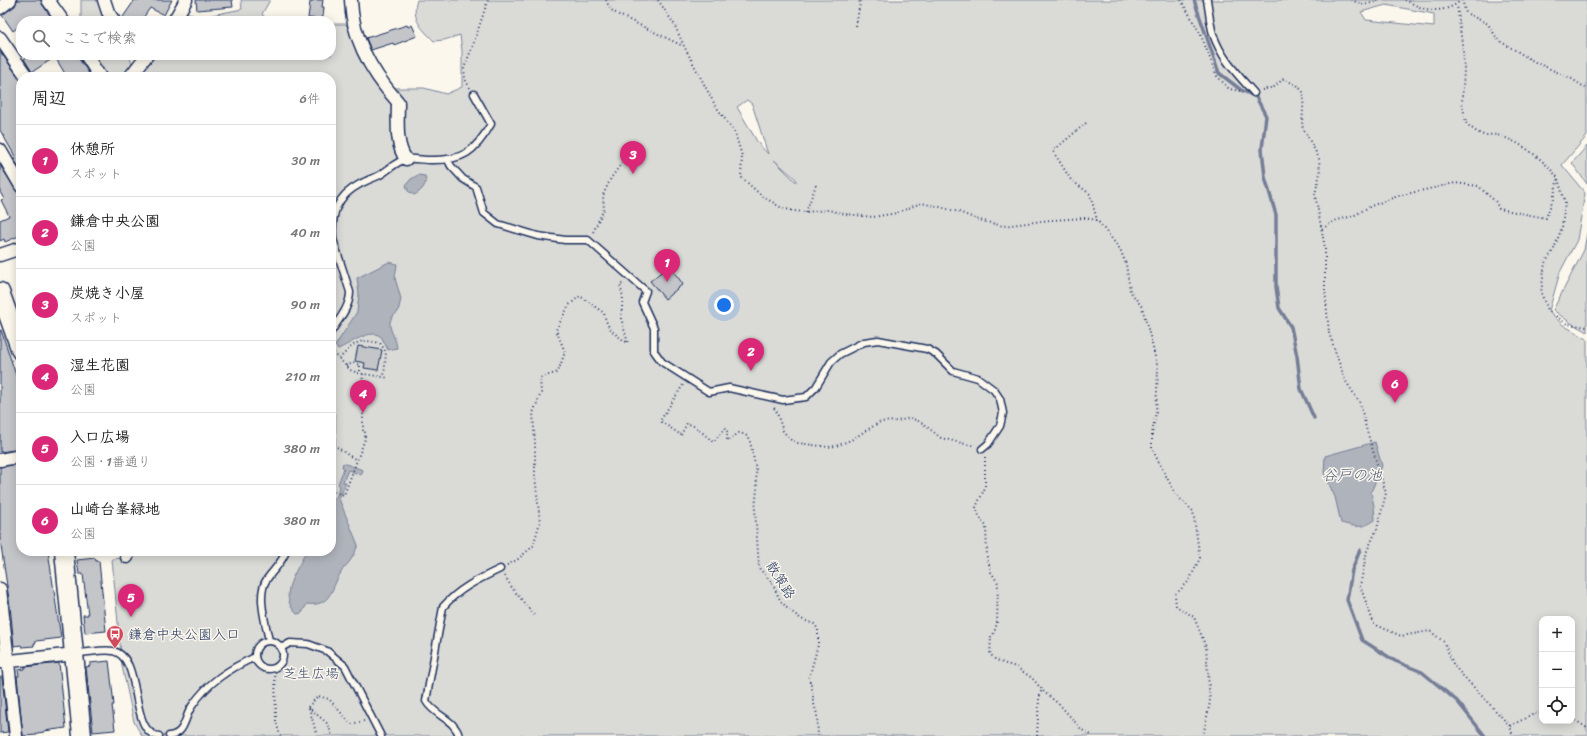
<!DOCTYPE html>
<html lang="ja">
<meta charset="utf-8">
<style>
body{margin:0;font-family:Sriracha,"Klee One",sans-serif;background:#f6f6f6;color:#222}
.controls{position:absolute;right:12px;bottom:12px;display:grid;overflow:hidden;border-radius:8px;box-shadow:0 2px 10px #0003}
.controls button{width:36px;height:36px;display:grid;place-items:center;padding:0;border:0;border-bottom:1px solid #e0e0e0;background:#fff;color:#222;font:20px sans-serif}
.you{position:absolute;left:724px;top:305px;width:14px;height:14px;margin:-10px;border:3px solid #fff;border-radius:50%;background:#1a73e8;box-shadow:0 0 0 6px #1a73e833}
.badge{display:grid;place-items:center;width:26px;height:26px;border-radius:50%;background:#db2777;color:#fff;font-size:13px;font-weight:700}
.pin{position:absolute;translate:-50% -33px;filter:drop-shadow(0 1px 2px #0008)}
.pin::after{content:'';position:absolute;top:21px;width:14px;height:12px;background:inherit;clip-path:polygon(0 0,100% 0,50% 100%)}
.list{margin:0;padding:0;list-style:none}
h2{display:flex;justify-content:space-between;align-items:center;height:52px;margin:0;padding:0 16px;font-size:17px}
h2 small{font-size:13px;font-weight:400;color:#767676}
.list li{display:grid;grid-template-columns:26px 1fr auto;gap:12px;align-items:center;box-sizing:border-box;height:72px;padding:0 16px;border-top:1px solid #e0e0e0}
.list b{display:block;font-size:15px;white-space:nowrap}
.list p{margin:0;font-size:13px;white-space:nowrap;color:#767676}
.list em{font-size:13px;font-style:normal;color:#767676}
.icon{flex:none;width:22px;height:22px;fill:none;stroke:currentColor;stroke-width:2;stroke-linecap:round;stroke-linejoin:round}
.map{position:relative;flex:none;width:1587px;height:736px;overflow:hidden}
.search{position:absolute;background:#fff;box-shadow:0 2px 10px #0003;left:16px;top:16px;width:320px;height:44px;display:flex;align-items:center;gap:10px;box-sizing:border-box;padding:0 14px;border-radius:16px;color:#767676;font-size:15px}
.panel{position:absolute;background:#fff;box-shadow:0 2px 10px #0003;left:16px;top:72px;width:320px;height:484px;border-radius:16px}
.map>svg:first-child{display:block}
.green{fill:#dadad7;stroke:#7a849a;fill-rule:evenodd}
.water{fill:#afb3bb;stroke:#747e96}
.lines{fill:none;stroke-linecap:round;stroke-linejoin:round}
.stream{stroke:#747e96;stroke-width:3.5}
.building{fill:#c3c5c9;stroke:#1b2f5e}
.lane-casing{stroke:#1b2f5e;stroke-width:9}
.street-casing{stroke:#1b2f5e;stroke-width:15}
.secondary-casing{stroke:#1b2f5e;stroke-width:21}
.path{stroke:#1b2f5e;stroke-width:2;stroke-dasharray:1 3;stroke-linecap:butt}
.lane{stroke:#fbf7ec;stroke-width:6}
.street{stroke:#fbf7ec;stroke-width:12}
.secondary{stroke:#fbf7ec;stroke-width:18}
.labels{text-anchor:middle;stroke-width:3;stroke-linejoin:round;paint-order:stroke}
.street-label{font-size:14px;fill:#1b2f5e;stroke:#fbf7ec}
.poi-label{font-size:14px;fill:#1b2f5e;stroke:#fbf7ec;text-anchor:start}
.park-label{font-size:14px;fill:#415176;stroke:#fbf7ec}
.water-label{font-size:15px;font-style:italic;fill:#47577a;stroke:#fbf7ec}
</style>
<div class="map">
<svg width="1587" height="736" viewBox="0 0 1587 736">
<rect width="100%" height="100%" fill="#fbf7ec"/>
<filter id="ink" filterUnits="userSpaceOnUse"><feTurbulence type="fractalNoise" baseFrequency=".025" numOctaves="2"/><feDisplacementMap in="SourceGraphic" scale="8" xChannelSelector="R" yChannelSelector="G"/><feConvolveMatrix kernelMatrix="1 2 1 2 8 2 1 2 1" color-interpolation-filters="sRGB"/></filter>
<g filter="url(#ink)">
<path class="green" d="M81,0H98L107,21H81Z
M241,0H270L262,14L268,21H205L212,15L242,9Z
M417,0H1587V136L1562,165L1585,193L1577,240L1560,272L1549,311L1563,325L1587,339V736H142L134,722L122,666L112,559L122,558L131,551H331V77H137L157,55H331V24H346L370,76L382,93L395,88H424L446,94L462,87V51L460,35L444,40L434,41C421,28 411,19 417,0ZM1386,5L1434,14V27L1366,20L1361,12ZM747,100L752,104L768,154L758,143L737,107ZM774,160L796,179V182ZM1542,619H1572V721H1542Z
M185,11L204,21H181Z
M90,55H129L132,64L123,77H105Z
M1587,146V184L1572,163Z
M1587,233V332L1571,323L1553,310L1584,250Z"/>
<path class="water" d="M418,175L425,176C428,184 421,192 414,195L408,191L406,185L411,179Z
M389,262L397,264L395,278L401,299L398,312C381,323 396,334 397,348L388,350C386,346 384,342 382,338C372,326 349,345 338,349L335,346L357,312L359,294L357,278Z
M1375,442L1382,466L1371,492L1374,506L1375,520C1362,529 1356,527 1341,523L1335,497L1324,473L1325,456Z
M343,463L363,470L361,475L348,470L343,482L346,483L339,499L358,545C356,549 355,553 353,556C350,563 343,567 340,574C331,589 331,607 307,604L302,613L297,614C276,594 298,571 306,551H331V498H336L340,486L338,484L344,468L342,467Z"/>
<g class="lines">
<path class="stream" d="M1194,0L1219,73L1241,90L1256,97L1266,116L1262,149L1265,177L1276,215V287L1279,308L1291,327L1297,356L1301,389L1314,418
M1360,550L1352,570L1347,600L1362,640L1395,661L1422,672L1457,701L1485,736"/>
</g>
<path class="building" d="M17,0H41L42,4L54,21H21V25L13,31L2,15L15,6Z
M133,0H172L164,15L150,8L141,21H129L123,17L134,1Z
M196,0H232L233,7L197,10Z
M312,0H323L322,7H324L323,17H321L320,19L308,18L310,2H312Z
M407,25L408,27L412,25L417,36L394,45L393,43L371,50L366,38Z
M0,51L21,81V167L19,168L14,159L16,158L0,130Z
M30,55H76L89,73L83,77H67L55,57L32,72L24,59Z
M0,165L21,198V235L5,242L4,239L0,241V220L9,216L1,200L4,199L0,192Z
M669,266L683,284L665,299L650,281Z
M0,330H1L21,390V449L0,452Z
M358,346L382,350L378,370L364,368L365,363L355,361Z
M21,464V551H48L61,638L36,641V643H34V646L22,647L21,645L14,646L10,606L0,539V467Z
M95,558L96,561H99L106,631L85,633L83,615H88L83,574H79L77,560Z
M109,661L112,687L114,705H112L115,730L93,732L86,667L90,666V663Z
M59,663L66,728L44,731V732L37,733V735L23,736L17,676H19L18,670L25,669V667Z
M0,677H2L8,732L0,733Z"/>
<g class="lines">
<g class="lane-casing">
<path id="lane" d="M1207,0C1209,11 1210,24 1213,34C1221,58 1237,74 1254,93
M448,160L451,166L463,179L476,187L484,213L498,224L538,236L565,240H588L639,285L646,291L642,302L654,328V351L662,362L709,392L729,388L783,400L806,397L816,387L831,362L840,354L864,342L878,340L927,349L936,354L953,371L978,378L994,390L1000,399L1003,413L1000,426L988,444L982,449
M331,332C339,319 350,307 350,292L333,239C331,213 337,196 360,184C367,180 374,178 380,175C388,170 397,161 406,159C413,158 423,160 430,160C463,161 475,152 491,124L474,94
M331,417V443
M269,641C266,624 256,594 267,579C274,569 282,563 286,551
M255 655a14 14 0 1 1 28 0a14 14 0 1 1-28 0Z
M281,648L290,643L308,644L327,651L345,666L381,736
M76,653C88,653 102,649 113,651C144,657 128,733 159,736
M169,736C186,734 184,717 192,706C208,682 229,669 255,657
M459,736C455,719 434,716 426,701L443,607C458,589 479,579 500,569"/>
</g>
<g class="street-casing">
<path id="street" d="M48,0L63,21
M104,0L108,12L114,21
M351,0C352,39 372,73 398,102C398,120 395,145 406,159
M0,8L10,0
M174,21L186,0
M0,38L27,77
M86,55L100,77
M130,77L147,55
M0,150L21,186
M0,255L21,248
M0,460L21,456
M127,551V557
M0,589L16,736
M1,662L75,654"/>
</g>
<g class="secondary-casing">
<path id="secondary" d="M0,292L21,351
M64,551L82,736"/>
</g>
<path class="path" d="M606,0L610,9L617,14L683,46
M658,0L674,24L684,46L715,105L735,133L742,156L741,177L762,196L782,208L794,211L806,212L828,210L846,214L873,217L897,213L921,203L940,207L959,212L979,220L1003,226L1051,220L1085,218L1097,220L1120,249L1126,264L1130,291L1142,307L1152,344L1158,369L1156,412L1152,434V449L1176,495L1193,511L1200,558L1189,581L1175,595L1176,606L1194,617L1206,647L1210,702L1203,736
M1181,0L1200,33L1217,76L1229,89L1240,91
M1351,0L1364,5L1380,0
M1405,0C1410,2 1416,6 1422,8C1436,12 1451,10 1461,0
M1462,0L1466,13L1488,24L1498,40L1535,62L1572,79L1587,89
M856,26L860,3L859,0
M470,88L465,79L464,68L472,48L488,0
M1262,90L1274,87L1283,79L1297,85L1304,93L1302,126L1319,158L1320,173L1315,194L1325,248V289L1329,333L1345,380L1360,403L1366,428L1386,493L1377,529L1367,551L1360,586L1374,624L1401,636L1430,631L1444,642L1454,666L1510,726L1513,736
M1086,123L1053,151L1071,180L1090,194L1097,220
M1558,179L1565,202L1562,227L1554,249L1545,263L1541,293L1548,310L1567,324L1587,327
M806,212L816,185
M1322,229L1334,221L1353,216L1371,206L1398,196L1455,183L1478,186L1496,202L1499,209L1546,218L1553,199L1558,178C1542,158 1521,142 1497,135C1492,134 1486,136 1481,134C1476,132 1470,127 1466,123L1462,102L1464,70L1463,51L1457,5
M593,232L604,209L603,195L611,178L624,160
M331,350L350,370L358,373L389,378
M339,359C355,343 356,338 380,343L386,352L384,377
M346,366L353,363L360,365V374
M683,385L660,421L681,435L687,423L696,427L713,442L726,428L727,431V441L739,433H741L749,437L756,469L757,489L755,509L759,568L772,583L780,600L787,608L801,619L814,624L818,629V645L809,678L813,692V701L817,714L818,736
M774,408L776,410L783,431L791,440L798,443L828,447L836,446L851,440L880,422L898,421L910,418L921,422L941,438L974,446
M337,447L348,455L357,460
M985,457V488L976,507L979,516L986,526L987,557L991,572L998,583L997,623L994,633L991,637L990,654L995,659L1003,663L1016,667L1032,678L1044,692L1060,705L1082,730L1093,736
M331,490L344,495L365,439V431H363V405H361L360,387H362L363,374
M507,565L517,560L533,546L540,522L535,475V444L533,413L541,393L540,378L558,372L565,352L556,330L569,305L580,296L604,313C607,329 614,334 628,343L621,318L623,297L620,285L624,283
M505,576L512,588L534,615
M275,668L276,721L280,736
M308,707L318,696L329,699L351,724L364,721
M308,707L328,724L332,736
M309,708L317,736
M1572,718L1587,728
M1510,726L1534,714L1542,713
M1037,736L1039,699L1042,688"/>
<use href="#lane" class="lane"/>
<use href="#street" class="street"/>
<use href="#secondary" class="secondary"/>
</g>
</g>
<defs>
<g id="bus-pin" transform="scale(0.9)"><path d="M0 17L-7.5 6A9.5 9.5 0 1 1 7.5 6Z" fill="#d1495b" stroke="#fbf7ec"/><path d="M-5-6H5V4H4V6H2V4H-2V6H-4V4H-5ZM-3.5-4V0h7V-4ZM-3.5 1.2v1.5H-2V1.2ZM2 1.2v1.5H3.5V1.2Z" fill="#fff"/></g>
</defs>
<g fill-rule="evenodd">
<use href="#bus-pin" x="115" y="634"/>
</g>
<g class="labels">
<g class="street-label">
<text transform="translate(781 580) rotate(58)" y="5">散策路</text>
</g>
<g class="poi-label">
<text x="128" y="639">鎌倉中央公園入口</text>
</g>
<g class="park-label">
<text x="311" y="678">芝生広場</text>
</g>
<g class="water-label">
<text x="1352" y="480">谷戸の池</text>
</g>
</g>
</svg>
<div class="controls">
<button>+</button>
<button>−</button>
<button><svg class="icon" aria-label="locate" viewBox="0 0 24 24"><circle cx="12" cy="12" r="6"/><path d="M12 2v4M12 18v4M2 12h4M18 12h4"/></svg></button>
</div>
<div class="you"></div>
<div class="pin badge" style="left:667px;top:282px">1</div>
<div class="pin badge" style="left:751px;top:371px">2</div>
<div class="pin badge" style="left:633px;top:174px">3</div>
<div class="pin badge" style="left:363px;top:413px">4</div>
<div class="pin badge" style="left:131px;top:617px">5</div>
<div class="pin badge" style="left:1395px;top:403px">6</div>
<div class="search"><svg class="icon" aria-label="search" viewBox="0 0 24 24"><circle cx="10" cy="10" r="6"/><path d="M15 15l6 6"/></svg>ここで検索</div>
<section class="panel">
<h2>周辺<small>6件</small></h2>
<ul class="list">
<li><span class="badge">1</span><div><b>休憩所</b><p>スポット</p></div><em>30 m</em></li>
<li><span class="badge">2</span><div><b>鎌倉中央公園</b><p>公園</p></div><em>40 m</em></li>
<li><span class="badge">3</span><div><b>炭焼き小屋</b><p>スポット</p></div><em>90 m</em></li>
<li><span class="badge">4</span><div><b>湿生花園</b><p>公園</p></div><em>210 m</em></li>
<li><span class="badge">5</span><div><b>入口広場</b><p>公園 · 1番通り</p></div><em>380 m</em></li>
<li><span class="badge">6</span><div><b>山崎台峯緑地</b><p>公園</p></div><em>380 m</em></li>
</ul>
</section>
</div>
